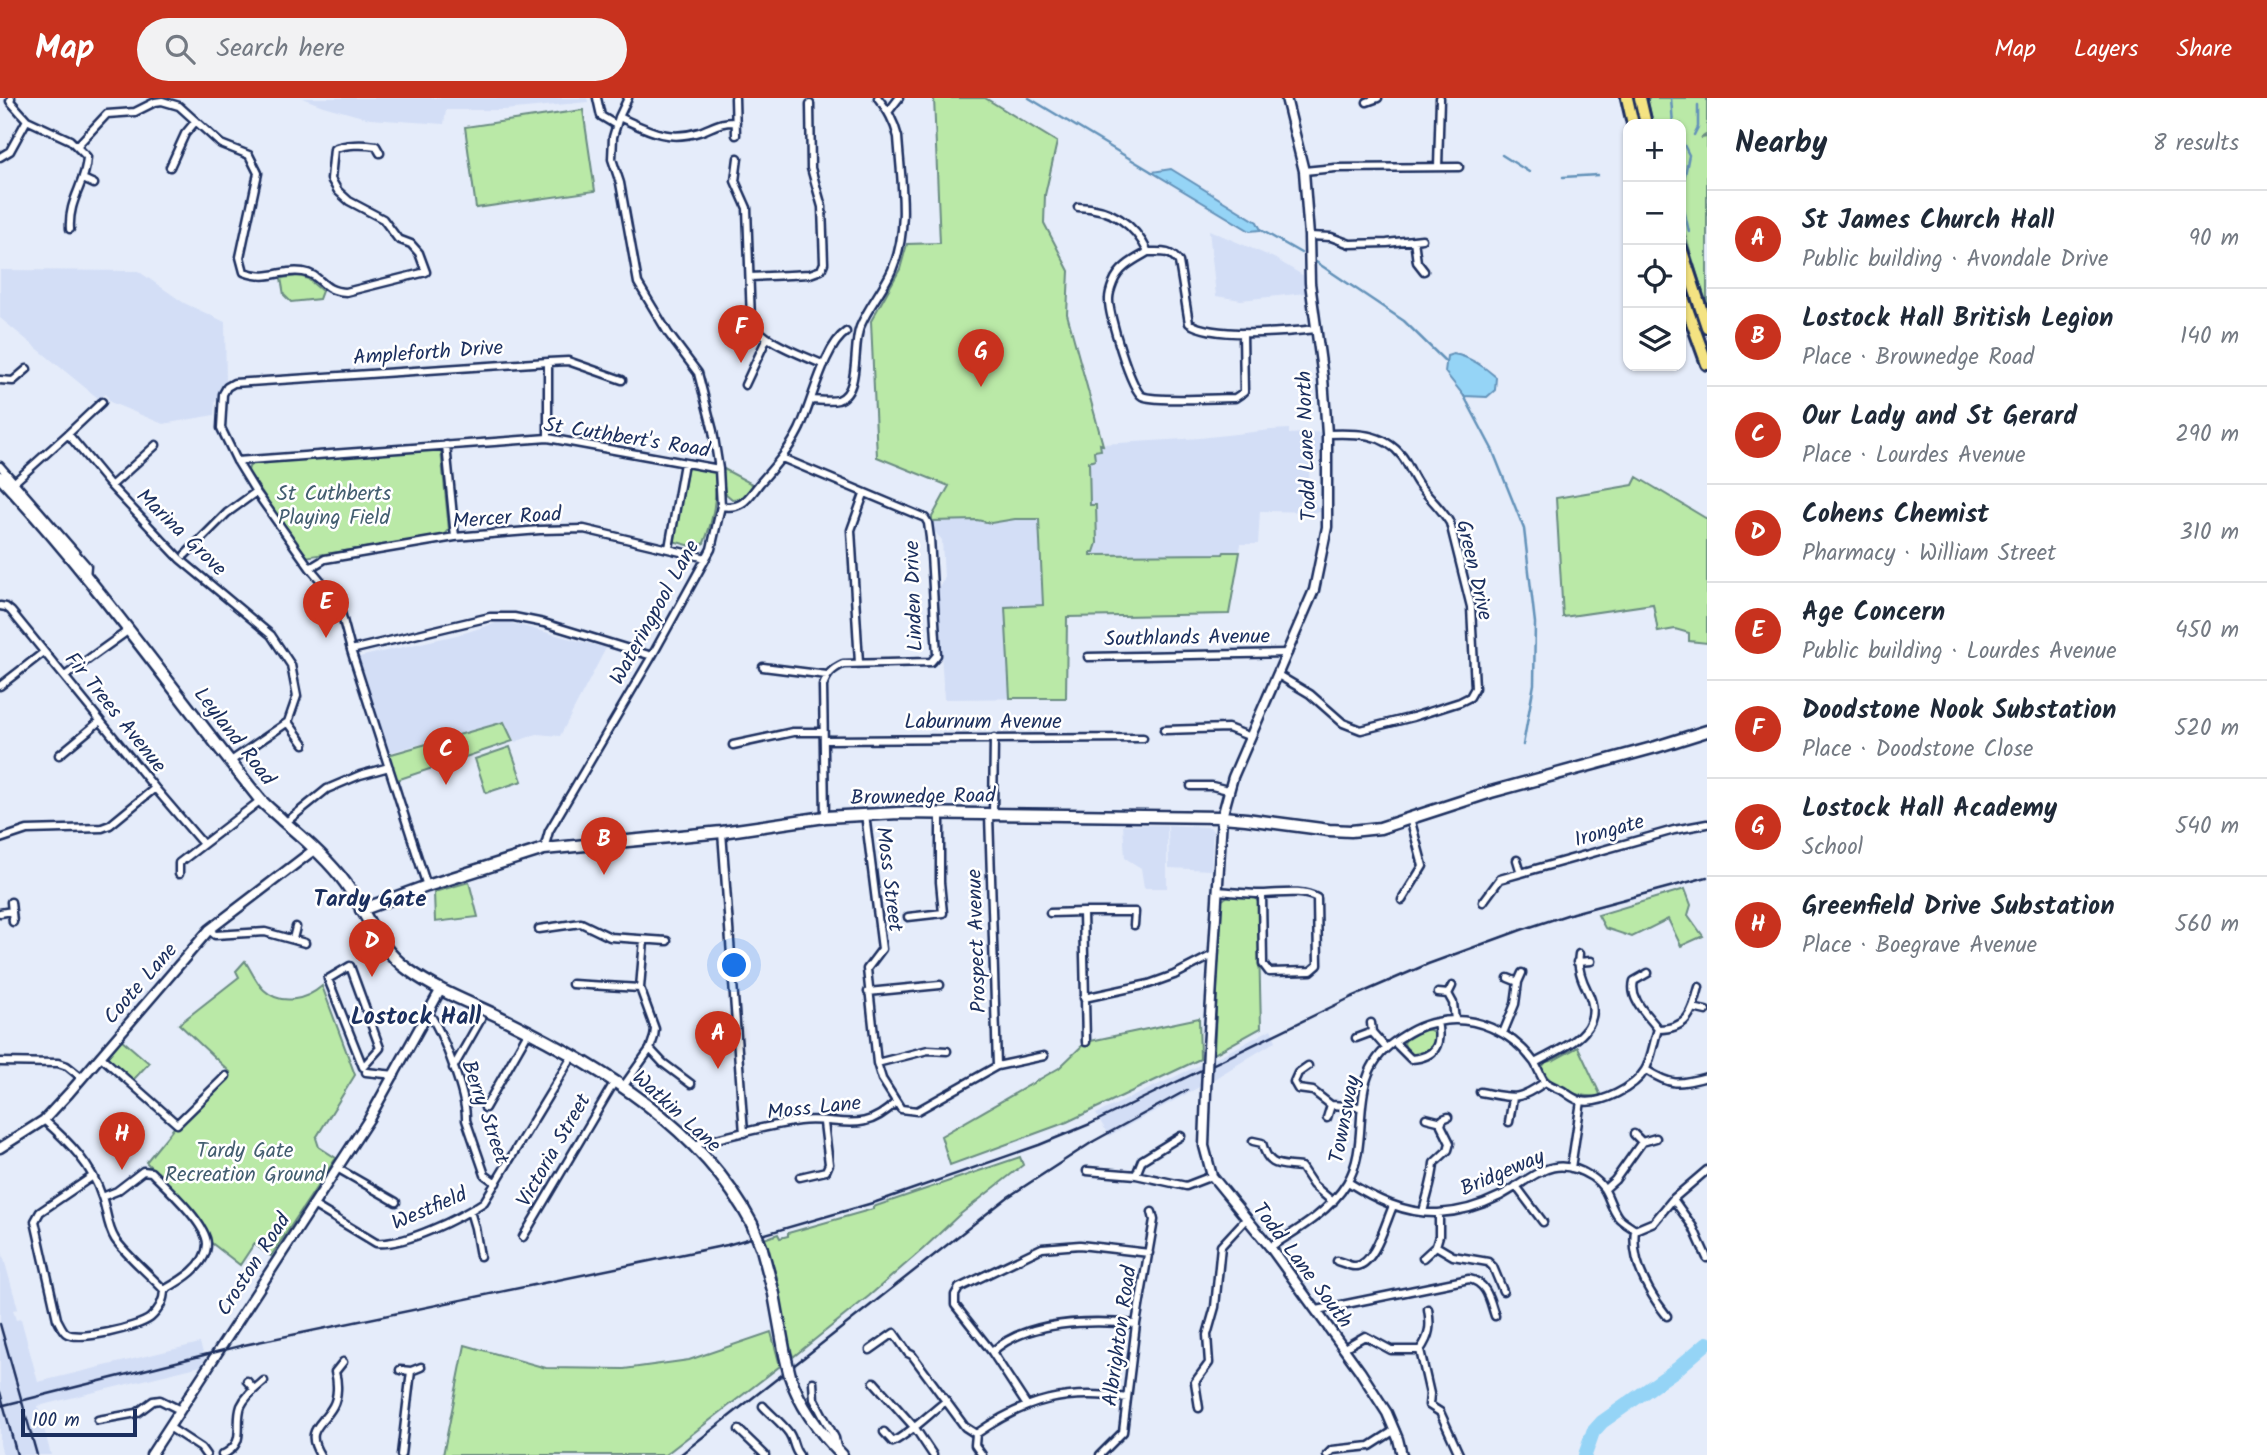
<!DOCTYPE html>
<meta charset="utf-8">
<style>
body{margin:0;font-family:Kalam,sans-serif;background:#f2f2f3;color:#1f2937}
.controls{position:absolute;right:21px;top:21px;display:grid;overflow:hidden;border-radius:14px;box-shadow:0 2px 5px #0004}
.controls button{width:63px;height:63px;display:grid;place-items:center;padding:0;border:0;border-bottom:2px solid #e0e1e3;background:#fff;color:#1f2937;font:35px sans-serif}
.scale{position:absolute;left:21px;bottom:18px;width:116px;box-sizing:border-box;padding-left:7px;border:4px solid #1b2f5e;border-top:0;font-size:19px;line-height:24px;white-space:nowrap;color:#1b2f5e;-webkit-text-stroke:5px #fff;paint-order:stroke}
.you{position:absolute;left:735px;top:868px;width:24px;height:24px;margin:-18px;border:5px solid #fff;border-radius:50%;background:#1a73e8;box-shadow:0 0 0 10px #1a73e833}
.badge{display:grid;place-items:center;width:46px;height:46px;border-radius:50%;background:#c8321e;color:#fff;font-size:23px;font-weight:700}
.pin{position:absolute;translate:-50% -58px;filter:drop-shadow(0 2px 4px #0008)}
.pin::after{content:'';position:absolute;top:37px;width:24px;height:21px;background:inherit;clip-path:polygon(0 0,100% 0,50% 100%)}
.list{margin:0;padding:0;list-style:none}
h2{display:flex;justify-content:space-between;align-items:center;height:91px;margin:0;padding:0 28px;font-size:30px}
h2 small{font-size:23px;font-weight:400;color:#747a83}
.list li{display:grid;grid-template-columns:46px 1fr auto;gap:21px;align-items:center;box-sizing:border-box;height:98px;padding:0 28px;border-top:2px solid #e0e1e3}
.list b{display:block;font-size:26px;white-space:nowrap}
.list p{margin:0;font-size:23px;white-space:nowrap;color:#747a83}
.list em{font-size:23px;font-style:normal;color:#747a83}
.icon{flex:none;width:38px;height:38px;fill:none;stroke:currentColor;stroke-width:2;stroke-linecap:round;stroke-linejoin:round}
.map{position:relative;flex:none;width:1707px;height:1357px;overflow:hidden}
header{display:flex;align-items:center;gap:42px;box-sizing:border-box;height:98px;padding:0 35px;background:#c8321e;color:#fff}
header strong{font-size:33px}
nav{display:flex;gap:38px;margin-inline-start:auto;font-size:24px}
.search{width:490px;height:63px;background:#f2f2f3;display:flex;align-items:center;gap:18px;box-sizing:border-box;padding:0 24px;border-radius:38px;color:#747a83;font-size:26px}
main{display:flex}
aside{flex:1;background:#fff}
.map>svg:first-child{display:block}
.built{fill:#d3def6}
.green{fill:#bae9a7;stroke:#6a8c82;stroke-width:2}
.water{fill:#95d4f6;stroke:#6492b9;stroke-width:2}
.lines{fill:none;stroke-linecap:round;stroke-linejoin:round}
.stream{stroke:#6492b9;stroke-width:2.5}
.river{stroke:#95d4f6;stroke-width:14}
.minor-casing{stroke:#1b2f5e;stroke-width:11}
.tertiary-casing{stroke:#1b2f5e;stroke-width:13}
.secondary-casing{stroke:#1b2f5e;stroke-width:15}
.trunk-casing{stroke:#1b2f5e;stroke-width:16}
.minor{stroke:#fff;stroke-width:6}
.tertiary{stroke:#fff;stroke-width:8}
.secondary{stroke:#fff;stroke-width:10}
.trunk{stroke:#f4e382;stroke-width:10}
.rail{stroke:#1b2f5e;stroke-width:2.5}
.tertiary-bridge-casing{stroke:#1b2f5e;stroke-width:13;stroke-linecap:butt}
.secondary-bridge-casing{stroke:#1b2f5e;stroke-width:15;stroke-linecap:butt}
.tertiary-bridge{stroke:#fff;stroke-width:8}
.secondary-bridge{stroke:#fff;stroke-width:10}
.labels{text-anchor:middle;stroke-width:5;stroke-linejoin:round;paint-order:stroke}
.street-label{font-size:21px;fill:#1b2f5e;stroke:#fff}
.park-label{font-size:21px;fill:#435e70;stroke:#fff}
.neighbourhood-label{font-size:23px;font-weight:bold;fill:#1b2f5e;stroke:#fff}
.quarter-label{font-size:24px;font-weight:bold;fill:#1b2f5e;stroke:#fff}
</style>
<header>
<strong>Map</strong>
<div class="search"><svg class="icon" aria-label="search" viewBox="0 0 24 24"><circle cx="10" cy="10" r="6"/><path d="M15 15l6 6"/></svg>Search here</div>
<nav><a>Map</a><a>Layers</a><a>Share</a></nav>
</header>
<main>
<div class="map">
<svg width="1707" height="1357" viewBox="0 0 1707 1357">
<rect width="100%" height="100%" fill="#e5ecfa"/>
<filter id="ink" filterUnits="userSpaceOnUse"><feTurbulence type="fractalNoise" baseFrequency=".0143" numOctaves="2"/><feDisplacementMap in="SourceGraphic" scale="14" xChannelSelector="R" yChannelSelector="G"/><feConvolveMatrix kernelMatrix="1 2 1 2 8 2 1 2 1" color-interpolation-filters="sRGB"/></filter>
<g filter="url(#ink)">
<path class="built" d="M302,0H587L588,4L504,12H446L444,26L370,21L323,8Z
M934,0H985L1057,44L1045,97L1044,125L1069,173L1067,216L1103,346L1200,340L1271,332L1289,331V336L1320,334L1321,354L1309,370L1310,399L1322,414L1260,413L1258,446H1241L1229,516L1067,519L1066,600L944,601L937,492L944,481L942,442L933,432L932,419L949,388L877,359L871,223L900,171L907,146L940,145Z
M1209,132L1274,160L1304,178L1305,195L1241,202L1216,198Z
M0,172L138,173L184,205L225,224L226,284L222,289L215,305L214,317L163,326L110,304L106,296L99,301L0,220Z
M496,525H511L606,550L560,638L537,636L515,644L505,623L387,655L358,563L359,559L461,536Z
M1123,727H1167V790H1144L1141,770L1125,760Z
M1168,727L1210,729L1213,733L1211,772L1169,770Z
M1271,931L1276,943L1214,981L1109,1038L1096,1016L1240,948Z
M0,1147L18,1211L13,1212L16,1222L21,1221L38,1284L200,1245L205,1261L201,1268L38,1308L51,1357H3L0,1346Z"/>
<path class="green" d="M934,0H985L1057,44L1045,97L1044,125L1069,173L1067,216L1103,347L1100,346L1101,352L1094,353L1095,362L1089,364L1090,407H1096L1097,445L1094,454H1091V457L1223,456L1224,454H1240L1229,516L1067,519L1066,600H1010L1005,509L1043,507L1039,421H1015L991,425L977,422L932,423V419L949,388L877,359L871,223L900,171L907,146L940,145Z
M1647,0H1707V36L1701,40L1707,39V209L1681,123V26H1653Z
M583,12L595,93L476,110L465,29Z
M300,178L308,181L322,193L319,201L291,204L284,197L281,180Z
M437,351L441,353L449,432L444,438L305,459L248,373L249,369L253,365Z
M688,369L716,374C716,400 714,421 704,445L695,449L673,443Z
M722,370L754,387L743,400L732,401L725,395Z
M1637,379L1707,421V545L1689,543V535L1675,531L1658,534L1653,506L1563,519L1556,400L1633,387Z
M504,624L513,643L397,682L388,657Z
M510,649L522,683L486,695L475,661Z
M469,784L478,819L435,824L434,794Z
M1685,791L1691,807L1688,817L1703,838L1681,848L1668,821L1632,839L1605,830L1598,817Z
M1228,798L1255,799L1258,804L1261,930L1214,956L1221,803Z
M245,863C251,872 256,885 264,892C281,908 306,902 322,888L355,977L316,1040L319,1049L336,1060L271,1158L254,1146L240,1167L209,1143L178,1098L146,1064L177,1026L230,974L179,926L239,879L236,873Z
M1199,920L1200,961L1067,1024L950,1067L941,1038L1059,970L1086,944Z
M1423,932H1430L1434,934L1437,943L1424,955L1413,957L1407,953L1404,945L1406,942Z
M121,941L149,965L133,982L106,959Z
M1578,949L1601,998C1577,1000 1554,992 1541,970L1546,964L1554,962Z
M1020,1059L1023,1067L958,1118L923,1151L869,1198L793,1259L787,1237L777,1179L764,1141L778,1136L780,1140L788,1138V1135L873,1111V1109Z
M771,1234L780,1268L665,1357H443L465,1247L546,1270L624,1271L689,1262Z"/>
<path class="water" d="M1171,71L1257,124L1261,132L1250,133L1152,74Z
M1453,256C1468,258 1485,269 1496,279L1495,292L1487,299L1464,298L1445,274L1447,258Z"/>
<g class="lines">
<path class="stream" d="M1029,0L1152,74
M1671,0L1673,26
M1694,37L1698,29V7
M1681,41L1689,57L1681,97
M1502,57L1529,74
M1563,79L1598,77
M1681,98L1689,134
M1261,132L1301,155
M1316,164L1404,223L1446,264
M1464,298L1492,351L1524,431L1535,525L1534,586L1523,647"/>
<path class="river" d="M1585,1357L1593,1334L1602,1324L1677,1271L1707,1245"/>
<g class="minor-casing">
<path id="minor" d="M11,0L10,3L27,22L70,42L87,59C86,86 68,101 70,131
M597,0L601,18L616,27
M735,0L736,37
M1367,4L1378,0
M889,13L899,0
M619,19C648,32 667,44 699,34C712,30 720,23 736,24
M78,47L107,16L135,14L155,4L162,3L179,8L221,46L249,57L258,75L240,159L244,174C270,184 282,170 303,174C323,177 320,193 346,194L426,174L419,155L411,146L398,141L383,121L349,103L338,93L331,81L334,51C345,46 363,46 376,48L380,55
M0,59L10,53L27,22
M738,60L735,83L747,110L751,223C762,244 803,257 824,267
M170,69L185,36L195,24
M1438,69L1440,0
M1304,73L1335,70L1459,69
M83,81L94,86
M1078,109C1110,110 1134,125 1148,154C1162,154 1170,152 1179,164L1189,225C1212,241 1288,234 1316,231
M1309,138L1331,139L1350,146L1387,145L1422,141
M1414,142L1417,164L1424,173
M1148,154C1134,162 1119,169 1113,185C1111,190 1109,197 1109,201C1108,215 1131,292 1142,298C1154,304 1218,300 1235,300L1244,294L1243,235
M750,179L810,176L821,172L824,165L822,109L811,70L810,6
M548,264V340
M0,282L13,283L27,271
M745,287L767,240
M811,302C819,302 829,304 838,302C861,295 852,249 860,229C868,209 883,192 892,172C910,131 901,83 898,39C894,23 888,13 878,0
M68,336L102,304
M446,347L455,439
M782,360L925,420L928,425L930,440L937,557L931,564L843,566C832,571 827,576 823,588L825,719
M237,363L548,340L719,371
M0,368L87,468L86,479
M111,388L156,347
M9,389L68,336L111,388L180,461L271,537L291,567L297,598L288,624L231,663
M721,408C743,412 748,400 760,385C774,369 789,352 799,332C811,308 824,248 846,234
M669,450L684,365
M185,457L227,415L256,394
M310,470L325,461L455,439L540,432L584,431L706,460
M0,508L6,509L11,513L155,690L203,746
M351,552L490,519H514L544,525L652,558
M1088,559L1288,555
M859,565L851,432L864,396
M763,569L827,577
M1278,577L1310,596L1343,625L1361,632L1413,619L1460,604L1470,599L1475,590L1471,509L1450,425C1441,410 1429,400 1419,387C1412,378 1409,367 1402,358C1383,334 1355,335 1327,336
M65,578L129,532
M0,588L44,554
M288,624L304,646
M1164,632L1228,630L1251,639
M824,642L1143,640
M733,647L793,634H823
M59,657L100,623
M1191,688H1212L1228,692
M865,716L882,851L867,871L877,965L882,981L901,1011L917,1013L997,968L1044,958
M989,717L997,968
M993,717L994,640
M285,725L327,691L360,677L389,669
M722,734L744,1035
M0,741L27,732L102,730L110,727L155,690
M544,751L549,733L652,558L711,451L721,408L719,371L713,333L698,275L668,235L638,185L620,85L612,61L613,39L619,19L628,0
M1517,762L1521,775
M179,776V765L261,702
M427,788L351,552L338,503L310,470L256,394L237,363L221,330L223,296L227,289L234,285L548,264L568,263L622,282
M1217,793C1232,794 1247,796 1262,796C1280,796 1301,791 1317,800L1318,867L1311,873L1269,874L1263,866L1262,796
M1402,802L1423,768L1410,720
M11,804L13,824
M1483,804L1500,781L1674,732L1707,726
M0,815L12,813
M1050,815L1083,814
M908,819L943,815L940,784V715
M539,831L581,825L610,839L667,843
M209,832L215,837L265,834L305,845
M293,841L296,829
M1577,864L1591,863
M350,868L380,950L363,969L328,881Z
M1648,875L1634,883C1629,902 1647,916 1658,931
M1508,880L1518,884L1522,875
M572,886L640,890
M868,894L940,887
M1438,895L1448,896L1452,888
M1448,896L1453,905L1455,922
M1084,900L1149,886L1174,877L1213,857
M1693,910L1706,913
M429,915C443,936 467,998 466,1022L485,1077L496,1085
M1658,931C1688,931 1692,915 1699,889
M1372,934L1386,950
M1503,935L1515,906L1518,884
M1356,940L1372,934L1371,925
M1086,944L1083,814H1135L1134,827
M1394,944L1411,961C1436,959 1442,947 1437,924
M650,951L663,965L691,986
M100,958L177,1026L226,978
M0,964L58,965L67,968L82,980
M877,965L928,952L947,953
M1535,965C1563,949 1609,934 1587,892C1581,880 1577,869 1579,856
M1308,968L1298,975L1294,984L1298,991L1313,993L1331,1007L1360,1009
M453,970L481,921
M1646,972C1671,988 1678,987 1707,979
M366,974L395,977
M623,989L650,951L654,939L655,931L640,890L644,842
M1480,994C1513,1000 1517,1004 1545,984
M485,1010L529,933
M1327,1020L1331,1007
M1426,1020L1442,1024
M44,1022C68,1043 92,1067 102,1099C107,1113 107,1128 115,1141C124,1155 151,1178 164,1192
M1509,1024L1513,1000
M1634,1036L1642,1044L1656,1040
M1253,1043L1262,1045C1269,1071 1280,1066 1301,1069L1313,1087L1333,1104
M693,1047C728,1038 764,1028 799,1023C839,1018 861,1039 896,1004
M337,1070L396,1104
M1571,1070L1581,1003
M1087,1073L1136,1077L1186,1088L1212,1078
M1136,1077L1142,1062L1181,1038
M93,1078L40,1114L35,1123L57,1221C60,1226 62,1232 66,1235C78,1244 139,1229 150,1220C158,1213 164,1203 164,1192
M800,1079L826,1073L829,1066L824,1025
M1348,1084C1375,1101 1405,1116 1438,1115C1459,1114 1482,1107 1500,1098C1533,1081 1552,1053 1592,1079C1610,1091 1607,1104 1618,1119C1622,1124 1630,1128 1635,1132L1654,1124L1673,1101L1707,1072
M1516,1088L1543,1124
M1606,1090L1615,1082L1642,1044
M102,1099L117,1093L143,1073L151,1074C165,1088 207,1126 207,1146C207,1168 180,1183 164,1192
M1673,1101L1693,1129L1707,1160
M313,1107L376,1145C405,1148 460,1120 484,1104L570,962
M470,1113L475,1130L480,1158
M1423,1114C1427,1097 1433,1082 1434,1065L1448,1052L1450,1045L1441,1027L1443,1021L1448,1019
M1439,1115V1138L1436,1148L1453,1158L1488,1164L1493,1169L1503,1193
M1635,1132C1631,1163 1648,1194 1667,1218
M523,1139L615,983
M1270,1149C1299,1131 1329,1114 1347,1085C1374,1041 1343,980 1394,944C1407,935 1420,927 1437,924C1474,916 1512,934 1534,964C1538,970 1540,977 1544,983C1548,987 1557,990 1563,993C1568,996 1575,1002 1581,1003C1601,1007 1635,989 1645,972C1651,963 1654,942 1658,931
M1423,1160L1436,1148
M1337,1163C1342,1164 1349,1168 1354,1168C1374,1170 1386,1123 1393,1108
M1317,1212L1469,1181C1487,1184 1490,1203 1495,1218
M1344,1250L1365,1238L1391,1252H1420L1430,1296L1429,1307L1440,1314L1459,1356
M870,1252L894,1235L908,1255L912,1257L965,1329L976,1336
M1420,1252C1430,1238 1431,1228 1428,1211
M992,1254C1026,1222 1092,1222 1136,1226
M400,1272L411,1273L421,1269
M247,1283L254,1291
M813,1284L814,1301L835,1340L837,1350
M874,1284L915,1330L933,1357
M1026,1306L992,1254L955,1207V1197L959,1190L1042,1150L1080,1147L1149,1155
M763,1308C771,1317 782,1325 789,1335C794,1342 793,1350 799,1357
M1199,1310L1195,1284L1209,1265L1207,1237L1215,1209L1221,1148L1247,1120
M98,1322L137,1315L153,1303L160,1302L180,1312
M169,1329L201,1350L206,1357
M739,1332L765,1357
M884,1334L893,1344C913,1333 928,1317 946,1303
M222,1357C248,1345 234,1328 241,1308C246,1297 256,1290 264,1283
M320,1357C304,1331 322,1328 333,1308C338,1299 338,1284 335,1274L343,1264
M401,1357L411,1273
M982,1357L975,1347L976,1336C1026,1301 1067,1291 1127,1300
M1100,1357L1123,1334L1136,1226L1154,1122L1152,1114
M1327,1357L1332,1352L1370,1348L1395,1332"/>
</g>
<g class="tertiary-casing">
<path id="tertiary" d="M1208,951L1222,719L1233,679L1314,492L1327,429V336L1323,280L1310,185L1309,138L1304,73L1286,0
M1206,993L1204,1048L1212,1078L1270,1149L1360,1273L1387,1315L1398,1341L1402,1357
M0,1050L44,1022L69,995L209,832L315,751
M151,1357L369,1021L441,891"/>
</g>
<g class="secondary-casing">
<path id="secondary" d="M0,379C94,479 173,593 258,699C265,708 274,714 282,722C302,739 323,757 340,778C367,811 373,847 410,873C439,894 474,906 506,922C601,969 701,1029 752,1126
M361,812L427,788L544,751L722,734L825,719L899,715L1222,719L1246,721L1329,732L1351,733L1380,730L1491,694L1656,649L1707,633
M762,1151L774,1196L785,1257
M790,1278C800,1308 820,1335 842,1357"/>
</g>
<g class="trunk-casing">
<path id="trunk" d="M1627,0L1633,26
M1640,0L1646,26
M1681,150L1707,229
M1681,194L1707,266"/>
</g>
<use href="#minor" class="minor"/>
<use href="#tertiary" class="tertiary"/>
<use href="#secondary" class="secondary"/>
<use href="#trunk" class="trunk"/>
<path class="rail" d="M0,1226L37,1357
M0,1294L17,1357
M0,1308L244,1247L727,1147L876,1104L1039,1047L1090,1026L1352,899L1428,866L1521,832L1573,815L1707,779
M680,1357L1008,1099L1094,1043L1187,992"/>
<g class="tertiary-bridge-casing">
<path id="tertiary-bridge" d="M1206,993L1208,951"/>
</g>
<g class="secondary-bridge-casing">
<path id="secondary-bridge" d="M752,1126L762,1151
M785,1257L790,1278"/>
</g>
<use href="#tertiary-bridge" class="tertiary-bridge"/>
<use href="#secondary-bridge" class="secondary-bridge"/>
</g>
</g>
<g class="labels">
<g class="street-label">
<text transform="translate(428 254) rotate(-4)" y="7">Ampleforth Drive</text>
<text transform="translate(627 339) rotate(9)" y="7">St Cuthbert's Road</text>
<text transform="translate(1306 348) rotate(-92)" y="7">Todd Lane North</text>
<text transform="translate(507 419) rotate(-4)" y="7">Mercer Road</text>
<text transform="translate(182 434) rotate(44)" y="7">Marina Grove</text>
<text transform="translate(1475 472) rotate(77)" y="7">Green Drive</text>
<text transform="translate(913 498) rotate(-92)" y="7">Linden Drive</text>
<text transform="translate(654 514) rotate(-61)" y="7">Wateringpool Lane</text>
<text transform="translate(1187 539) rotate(-1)" y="7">Southlands Avenue</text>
<text transform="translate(116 614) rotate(51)" y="7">Fir Trees Avenue</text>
<text x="983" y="630">Laburnum Avenue</text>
<text transform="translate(235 638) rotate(52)" y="7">Leyland Road</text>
<text transform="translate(923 698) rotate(-1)" y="7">Brownedge Road</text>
<text transform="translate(1609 732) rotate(-16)" y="7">Irongate</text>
<text transform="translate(890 781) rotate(83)" y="7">Moss Street</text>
<text transform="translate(976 843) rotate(-92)" y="7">Prospect Avenue</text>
<text transform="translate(140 885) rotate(-49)" y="7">Coote Lane</text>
<text transform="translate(814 1009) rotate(-6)" y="7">Moss Lane</text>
<text transform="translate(677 1013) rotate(42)" y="7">Watkin Lane</text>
<text transform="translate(486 1014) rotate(71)" y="7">Berry Street</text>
<text transform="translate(1344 1021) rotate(-79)" y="7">Townsway</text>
<text transform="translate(553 1052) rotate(-60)" y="7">Victoria Street</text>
<text transform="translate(1502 1074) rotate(-23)" y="7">Bridgeway</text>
<text transform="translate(429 1110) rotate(-23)" y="7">Westfield</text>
<text transform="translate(253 1166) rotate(-57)" y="7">Croston Road</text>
<text transform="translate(1303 1167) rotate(53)" y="7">Todd Lane South</text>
<text transform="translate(1119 1238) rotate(-82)" y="7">Albrighton Road</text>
</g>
<g class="park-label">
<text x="334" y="402">St Cuthberts<tspan x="334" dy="24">Playing Field</tspan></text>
<text x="245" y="1059">Tardy Gate<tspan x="245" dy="24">Recreation Ground</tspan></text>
</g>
<g class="neighbourhood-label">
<text x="370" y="808">Tardy Gate</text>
</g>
<g class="quarter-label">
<text x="416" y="926">Lostock Hall</text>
</g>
</g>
</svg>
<div class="controls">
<button>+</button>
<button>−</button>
<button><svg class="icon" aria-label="locate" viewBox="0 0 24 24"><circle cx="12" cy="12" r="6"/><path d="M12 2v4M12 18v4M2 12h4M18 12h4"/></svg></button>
<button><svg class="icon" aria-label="layers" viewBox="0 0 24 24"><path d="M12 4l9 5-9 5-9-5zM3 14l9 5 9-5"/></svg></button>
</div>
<div class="scale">100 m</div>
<div class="you"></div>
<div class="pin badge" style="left:718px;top:971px">A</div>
<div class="pin badge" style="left:604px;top:777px">B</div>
<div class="pin badge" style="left:446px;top:687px">C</div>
<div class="pin badge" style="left:372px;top:879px">D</div>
<div class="pin badge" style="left:326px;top:540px">E</div>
<div class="pin badge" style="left:741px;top:265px">F</div>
<div class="pin badge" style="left:981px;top:289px">G</div>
<div class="pin badge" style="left:122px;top:1072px">H</div>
</div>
<aside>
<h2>Nearby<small>8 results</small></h2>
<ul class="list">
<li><span class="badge">A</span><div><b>St James Church Hall</b><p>Public building · Avondale Drive</p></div><em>90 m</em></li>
<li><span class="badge">B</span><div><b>Lostock Hall British Legion</b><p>Place · Brownedge Road</p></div><em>140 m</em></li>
<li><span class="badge">C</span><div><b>Our Lady and St Gerard</b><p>Place · Lourdes Avenue</p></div><em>290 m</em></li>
<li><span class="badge">D</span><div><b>Cohens Chemist</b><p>Pharmacy · William Street</p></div><em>310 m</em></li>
<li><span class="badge">E</span><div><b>Age Concern</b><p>Public building · Lourdes Avenue</p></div><em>450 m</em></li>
<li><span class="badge">F</span><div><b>Doodstone Nook Substation</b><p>Place · Doodstone Close</p></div><em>520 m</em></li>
<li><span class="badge">G</span><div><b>Lostock Hall Academy</b><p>School</p></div><em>540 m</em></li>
<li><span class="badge">H</span><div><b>Greenfield Drive Substation</b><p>Place · Boegrave Avenue</p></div><em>560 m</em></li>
</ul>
</aside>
</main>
